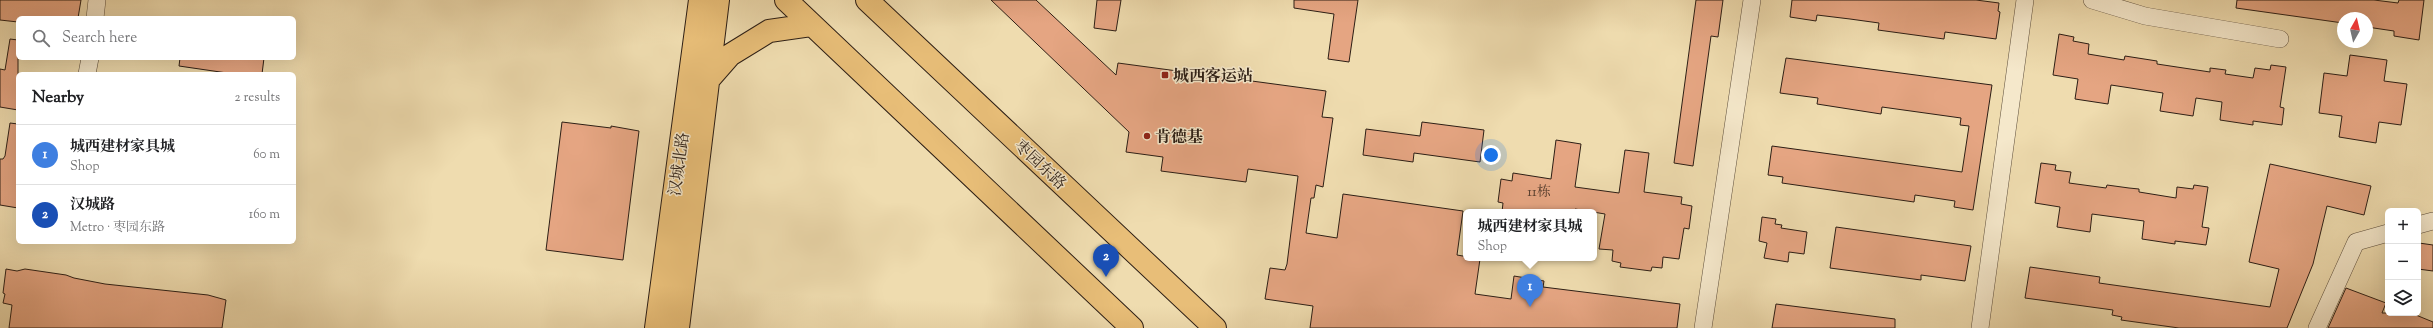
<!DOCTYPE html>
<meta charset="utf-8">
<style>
body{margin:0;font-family:"Sorts Mill Goudy","Noto Serif SC",serif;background:#f6f6f6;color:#202124}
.controls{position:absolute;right:12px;bottom:12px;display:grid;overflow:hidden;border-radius:6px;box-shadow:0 4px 16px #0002}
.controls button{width:36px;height:36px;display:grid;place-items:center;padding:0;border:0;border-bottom:1px solid #e0e0e0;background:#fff;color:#202124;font:20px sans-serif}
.compass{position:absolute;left:2337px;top:12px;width:36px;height:36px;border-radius:50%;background:#fff;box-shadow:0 4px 16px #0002;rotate:8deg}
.you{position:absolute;left:1491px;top:155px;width:14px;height:14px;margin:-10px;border:3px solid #fff;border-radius:50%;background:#1a73e8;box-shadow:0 0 0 6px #1a73e833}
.badge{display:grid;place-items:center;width:26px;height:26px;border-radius:50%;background:#7c3aed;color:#fff;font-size:13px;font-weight:700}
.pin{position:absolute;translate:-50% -33px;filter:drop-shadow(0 1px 2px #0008)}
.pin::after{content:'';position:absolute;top:21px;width:14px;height:12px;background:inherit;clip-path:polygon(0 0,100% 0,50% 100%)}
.popup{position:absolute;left:1463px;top:209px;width:134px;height:52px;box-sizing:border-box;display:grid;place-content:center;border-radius:6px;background:#fff;filter:drop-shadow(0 1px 3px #0005);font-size:13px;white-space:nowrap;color:#757577}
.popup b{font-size:15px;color:#202124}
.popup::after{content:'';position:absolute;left:50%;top:100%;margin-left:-8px;border:8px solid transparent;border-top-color:#fff}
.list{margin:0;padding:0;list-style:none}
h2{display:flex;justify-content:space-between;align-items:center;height:52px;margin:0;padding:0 16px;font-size:17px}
h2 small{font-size:13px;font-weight:400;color:#757577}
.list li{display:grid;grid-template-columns:26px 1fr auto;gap:12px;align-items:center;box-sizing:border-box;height:60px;padding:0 16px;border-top:1px solid #e0e0e0}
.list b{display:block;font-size:15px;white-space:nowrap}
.list p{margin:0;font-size:13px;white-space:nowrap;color:#757577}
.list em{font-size:13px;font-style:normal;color:#757577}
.icon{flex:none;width:22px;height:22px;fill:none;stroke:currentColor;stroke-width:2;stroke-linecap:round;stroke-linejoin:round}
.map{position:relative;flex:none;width:2433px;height:328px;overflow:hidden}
.search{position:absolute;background:#fff;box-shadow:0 4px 16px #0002;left:16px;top:16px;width:280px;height:44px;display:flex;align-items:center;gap:10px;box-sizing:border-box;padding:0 14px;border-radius:6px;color:#757577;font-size:15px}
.panel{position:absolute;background:#fff;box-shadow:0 4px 16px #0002;left:16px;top:72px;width:280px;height:172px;border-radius:6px}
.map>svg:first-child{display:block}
.building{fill:#e5a582;stroke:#2c1e15}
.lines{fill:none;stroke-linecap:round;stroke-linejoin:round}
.minor-casing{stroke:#5d4e3c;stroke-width:18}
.primary-casing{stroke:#2c1e15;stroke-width:24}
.minor{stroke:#f5e8cb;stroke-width:17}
.primary{stroke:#e8be78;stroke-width:22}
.poi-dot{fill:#8f2418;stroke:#f5e8cb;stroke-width:1.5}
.labels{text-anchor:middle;stroke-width:3;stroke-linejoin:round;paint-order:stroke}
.number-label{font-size:14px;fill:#5a4030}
.poi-label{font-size:16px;font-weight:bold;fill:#2c1e15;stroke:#f5e8cb;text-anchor:start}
.street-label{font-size:16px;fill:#2c1e15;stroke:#f5e8cb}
</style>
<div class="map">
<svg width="2433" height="328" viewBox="0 0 2433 328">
<rect width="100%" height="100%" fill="#efdcaf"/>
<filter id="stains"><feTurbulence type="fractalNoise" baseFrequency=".005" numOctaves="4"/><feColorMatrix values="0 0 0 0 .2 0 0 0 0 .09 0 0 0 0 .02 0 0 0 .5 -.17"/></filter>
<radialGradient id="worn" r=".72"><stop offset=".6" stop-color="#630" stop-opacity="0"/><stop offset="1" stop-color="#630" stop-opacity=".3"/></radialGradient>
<path class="building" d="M0,0H81L78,18H18V22L0,20Z
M991,0H1036L1116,75L1118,63L1326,91L1322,117L1333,118L1323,187L1316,185L1314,198H1311L1306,233L1337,238L1343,194L1463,211L1457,255L1480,259L1475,294L1511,299L1514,276L1544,281L1543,287L1680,304L1677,328H1310L1313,306L1265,299L1270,268L1285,270L1287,264L1298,176L1248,169L1246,182L1161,171L1163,157L1126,152L1129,132Z
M1097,0H1121L1116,31L1094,28Z
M1294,0H1358L1349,62L1328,59L1334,14L1294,8Z
M1696,0H1723L1718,37L1711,36L1693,166L1674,163Z
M1792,0H1976L1999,3L1998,11L2000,12L1996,39L1945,32L1944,39L1878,30L1879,23L1850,19L1817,15L1816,21L1790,17Z
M2237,0H2374L2398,3L2399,0H2424L2419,40L2394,36V31L2367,27V18H2343V23L2236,8Z
M2059,34L2074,37L2073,41L2089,44L2088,54L2124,60L2125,56L2157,61V64L2210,72V68L2226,70L2225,74L2253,78L2255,68L2270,70L2271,65L2286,67L2280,107L2284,108L2282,125L2253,121V125L2220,120L2222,102L2196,98L2193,116L2160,111L2163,93L2111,85L2108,104L2075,99L2078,79L2053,75Z
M10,39L18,40V110L0,107V69L5,70Z
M2350,55L2387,60L2384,81L2407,84L2401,125L2379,122L2376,143L2339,137L2342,116L2319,113L2324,73L2347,76Z
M180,58H264L262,74H234L179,66Z
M1786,58L1992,85L1973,210L1954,207L1955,201L1915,195L1914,202L1782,183L1783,177L1768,175L1772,146L1962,172L1969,126L1960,125L1961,118L1882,107L1881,114L1817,104L1818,98L1780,93Z
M562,122L611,128V126L639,131L623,260L546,250Z
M1422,122L1484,130L1480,162L1414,153L1413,162L1363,155L1366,129L1420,136Z
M10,123L18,124V208L0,205V159H3L5,156Z
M1556,140L1581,144L1575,187L1619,193L1625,150L1649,153L1644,192L1682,197L1681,204L1692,206L1689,229L1684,228L1679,259L1663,257L1662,268L1652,267L1651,271L1620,267L1621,263L1612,261L1613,250L1599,249L1605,214L1575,209L1574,212H1502L1503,203L1498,202L1501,179L1512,181L1513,173L1551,179Z
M2041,163L2056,165L2055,170L2071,172L2069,183L2106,188L2107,185L2129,188L2139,189V192L2176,198L2177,187L2193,189L2194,185L2208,187L2202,227L2209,228L2206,245L2175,241V244L2142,239L2144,221L2092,214L2090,232L2057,227L2060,207L2035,203Z
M2270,164L2371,186L2364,215L2327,206L2313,264L2287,328H2179L2121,320L2122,317L2112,315L2113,310L2025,298L2030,267L2100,277L2099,283L2270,307L2279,269L2249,262Z
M1762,217L1776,219L1775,224L1782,225L1781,228L1807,232L1804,254L1789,252L1788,262L1764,258L1767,243L1759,241Z
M1836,227L1971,246L1965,281L1921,275V280L1830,268Z
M2419,243L2433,245V271L2418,269Z
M6,269L17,271L25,269L66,275L74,278L105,284L208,295L226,300L222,328H9L12,305L3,303L5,294L3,293Z
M2346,288L2386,303L2382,313H2411L2433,322V328H2328Z
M1776,304L1895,319V328H1772Z"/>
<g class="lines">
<g class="minor-casing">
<path id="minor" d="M2092,0L2145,16L2280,39
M95,18L97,0
M87,74L90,58
M2418,225L2433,221
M1703,328L1752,0
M1980,328L2025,0
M2317,328L2356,242L2388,233"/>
</g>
<g class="primary-casing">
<path id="primary" d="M786,0L1132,328
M867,0L1215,328
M709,79L730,55L769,31L811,25
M656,328L700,0
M678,328L718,0"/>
</g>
<use href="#minor" class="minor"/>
<use href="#primary" class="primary"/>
</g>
<g class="poi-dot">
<rect x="1161" y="71" width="8" height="8" rx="2"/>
<circle cx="1147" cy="136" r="4"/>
</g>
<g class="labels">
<g class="number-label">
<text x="1539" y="196">11栋</text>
</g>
<g class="poi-label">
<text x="1173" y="81">城西客运站</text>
<text x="1155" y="142">肯德基</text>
</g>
<g class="street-label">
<text transform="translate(678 164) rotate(-82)" y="6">汉城北路</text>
<text transform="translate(1041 164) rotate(43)" y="6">枣园东路</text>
</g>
</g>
<rect width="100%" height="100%" filter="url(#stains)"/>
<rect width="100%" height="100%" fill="url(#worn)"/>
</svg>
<div class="controls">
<button>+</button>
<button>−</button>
<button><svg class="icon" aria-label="layers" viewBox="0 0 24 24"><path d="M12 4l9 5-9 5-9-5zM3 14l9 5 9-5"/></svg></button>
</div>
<svg class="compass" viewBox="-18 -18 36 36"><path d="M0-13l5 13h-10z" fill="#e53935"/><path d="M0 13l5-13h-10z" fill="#757577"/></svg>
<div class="you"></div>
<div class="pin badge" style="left:1530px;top:307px;background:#3f7fe0">1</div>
<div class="popup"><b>城西建材家具城</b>Shop</div>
<div class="pin badge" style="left:1106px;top:277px;background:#1a4fb4">2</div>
<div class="search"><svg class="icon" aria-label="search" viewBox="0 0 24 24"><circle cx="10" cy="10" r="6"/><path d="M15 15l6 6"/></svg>Search here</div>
<section class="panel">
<h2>Nearby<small>2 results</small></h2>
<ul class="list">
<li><span class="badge" style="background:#3f7fe0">1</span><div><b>城西建材家具城</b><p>Shop</p></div><em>60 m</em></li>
<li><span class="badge" style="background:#1a4fb4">2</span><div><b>汉城路</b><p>Metro · 枣园东路</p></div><em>160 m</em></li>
</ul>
</section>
</div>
